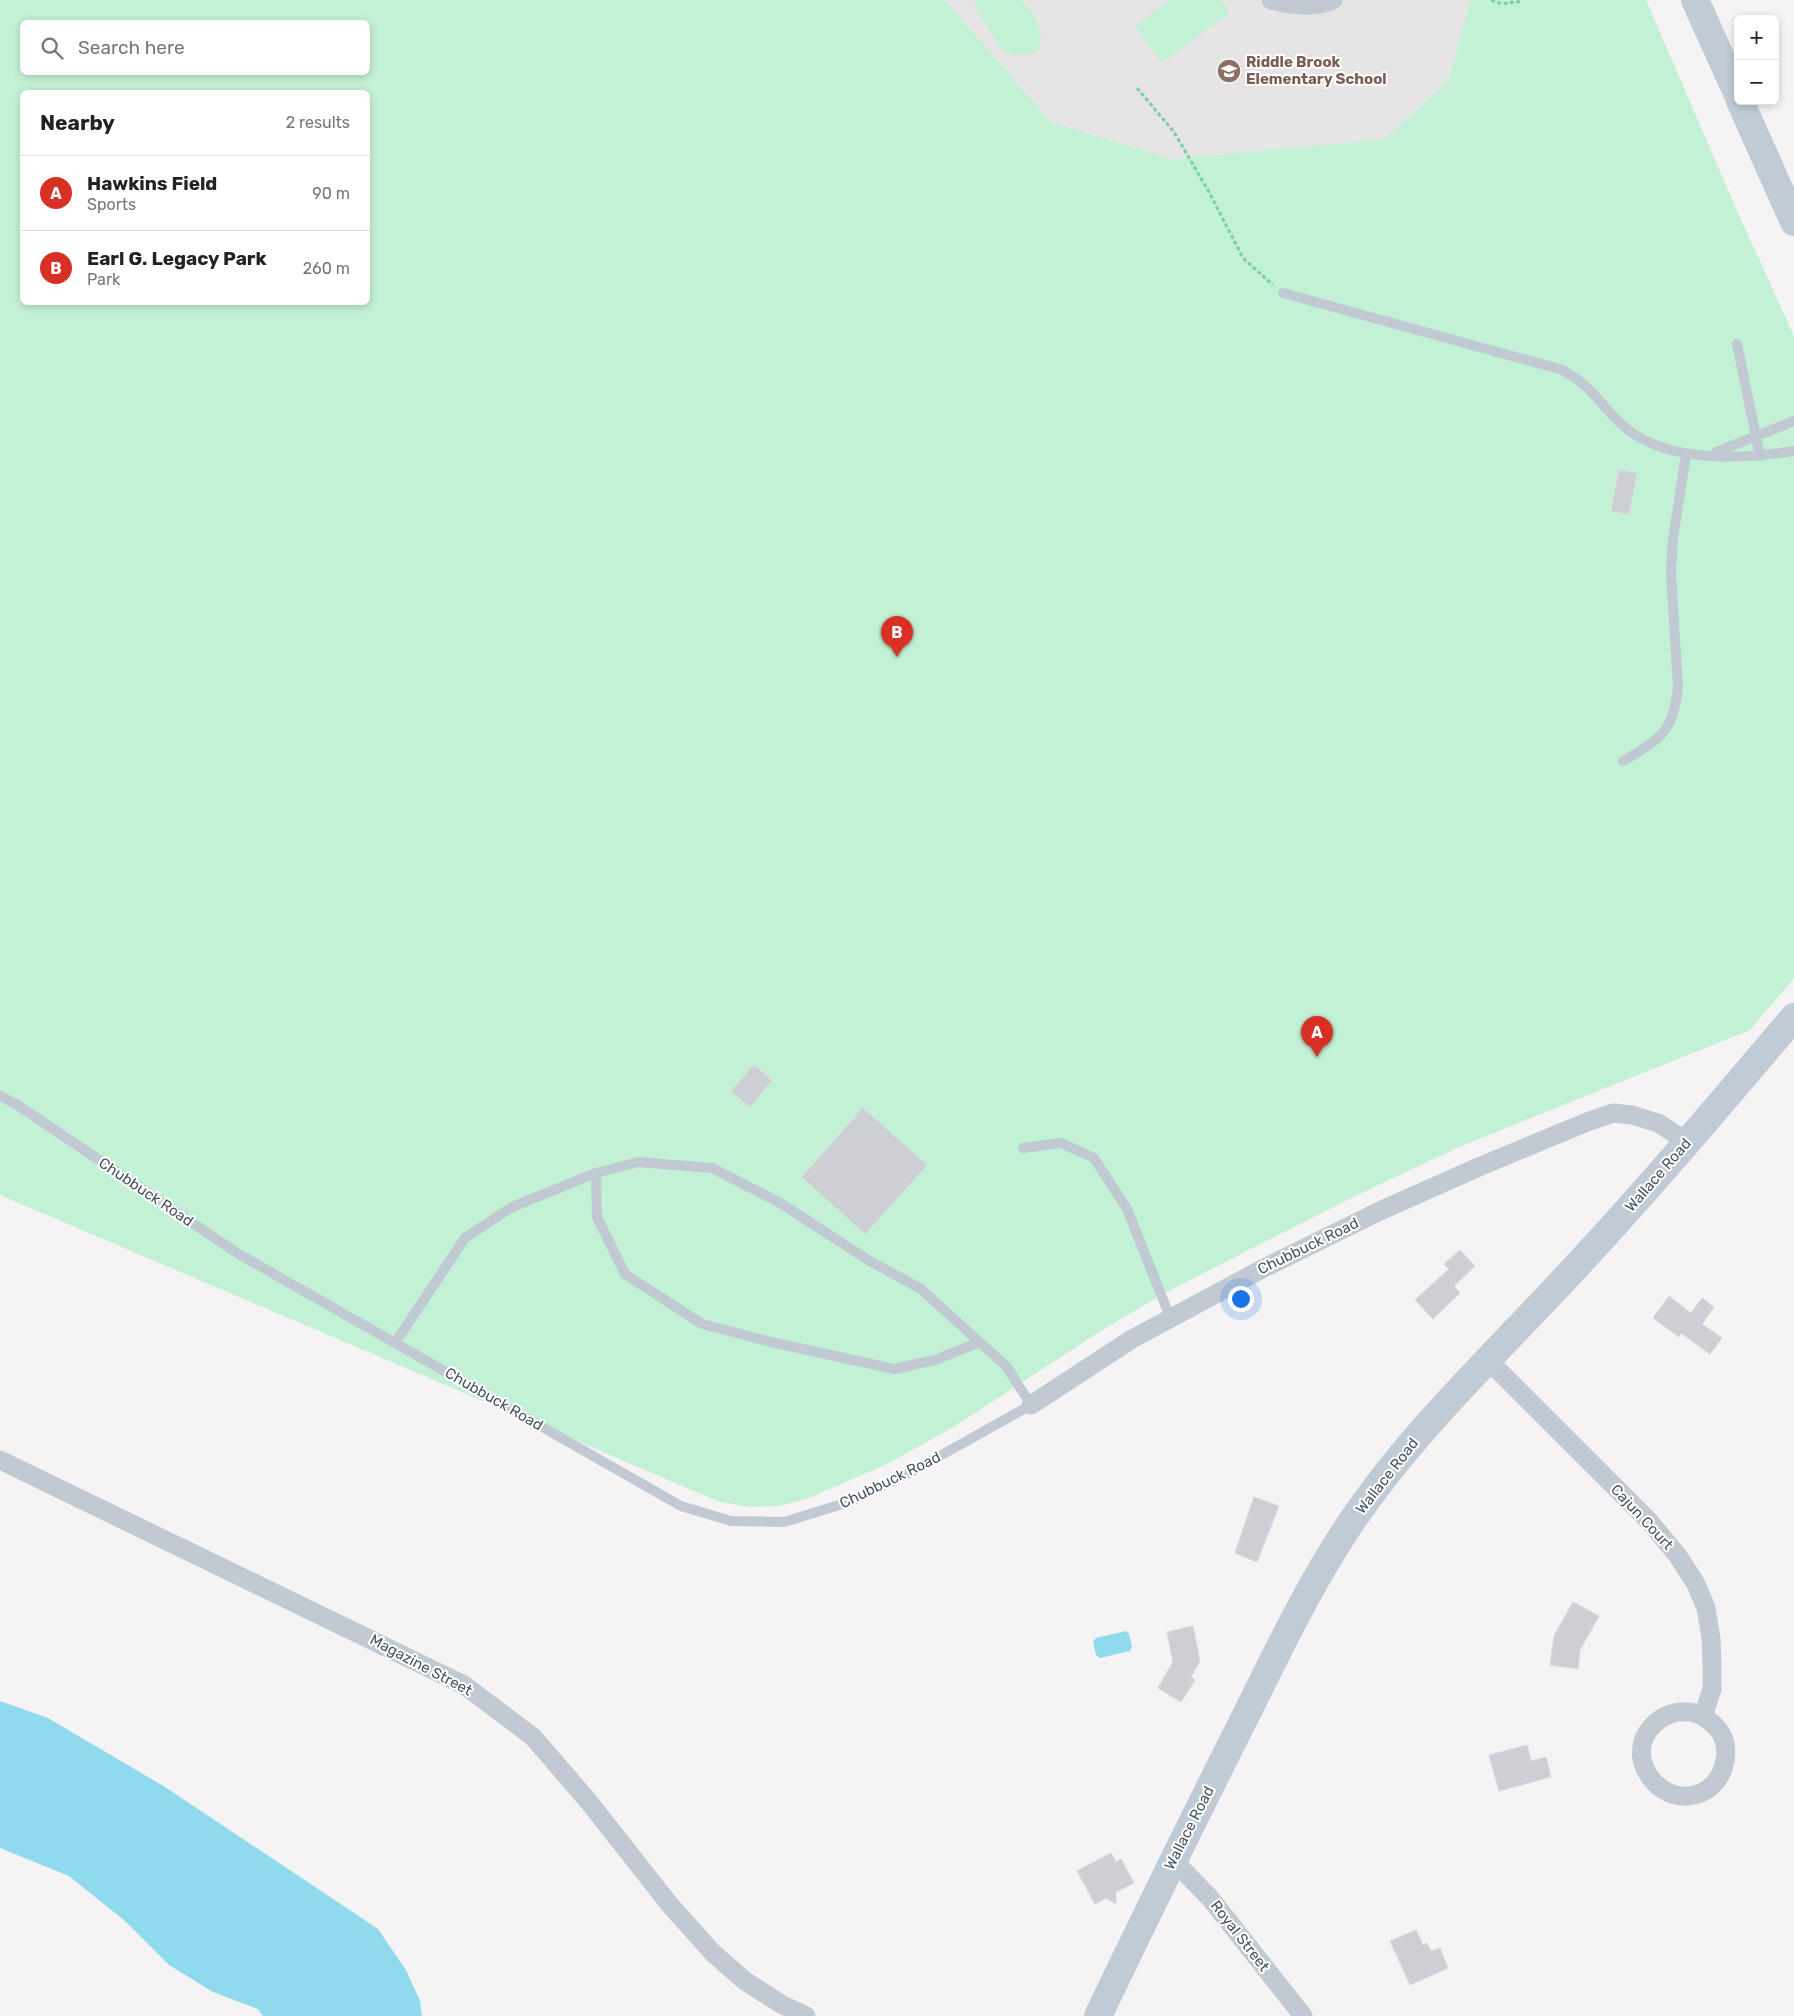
<!DOCTYPE html>
<meta charset="utf-8">
<style>
body{margin:0;font-family:Rubik,sans-serif;background:#f2f2f2;color:#222}
.controls{position:absolute;right:15px;top:15px;display:grid;overflow:hidden;border-radius:8px;box-shadow:0 2px 8px #0003}
.controls button{width:45px;height:45px;display:grid;place-items:center;padding:0;border:0;border-bottom:1px solid #e0e0e0;background:#fff;color:#222;font:25px sans-serif}
.you{position:absolute;left:1240px;top:1298px;width:18px;height:18px;margin:-12px;border:4px solid #fff;border-radius:50%;background:#1a73e8;box-shadow:0 0 0 8px #1a73e833}
.badge{display:grid;place-items:center;width:32px;height:32px;border-radius:50%;background:#d93025;color:#fff;font-size:16px;font-weight:700}
.pin{position:absolute;translate:-50% -41px;filter:drop-shadow(0 1px 2px #0008)}
.pin::after{content:'';position:absolute;top:26px;width:18px;height:15px;background:inherit;clip-path:polygon(0 0,100% 0,50% 100%)}
.list{margin:0;padding:0;list-style:none}
h2{display:flex;justify-content:space-between;align-items:center;height:65px;margin:0;padding:0 20px;font-size:21px}
h2 small{font-size:16px;font-weight:400;color:#767676}
.list li{display:grid;grid-template-columns:32px 1fr auto;gap:15px;align-items:center;box-sizing:border-box;height:75px;padding:0 20px;border-top:1px solid #e0e0e0}
.list b{display:block;font-size:19px;white-space:nowrap}
.list p{margin:0;font-size:16px;white-space:nowrap;color:#767676}
.list em{font-size:16px;font-style:normal;color:#767676}
.icon{flex:none;width:28px;height:28px;fill:none;stroke:currentColor;stroke-width:2;stroke-linecap:round;stroke-linejoin:round}
.map{position:relative;flex:none;width:1794px;height:2016px;overflow:hidden}
.search{position:absolute;background:#fff;box-shadow:0 2px 8px #0003;left:20px;top:20px;width:350px;height:55px;display:flex;align-items:center;gap:12px;box-sizing:border-box;padding:0 18px;border-radius:8px;color:#767676;font-size:19px}
.panel{position:absolute;background:#fff;box-shadow:0 2px 8px #0003;left:20px;top:90px;width:350px;height:215px;border-radius:8px}
.map>svg:first-child{display:block}
.education{fill:#e6e4e5}
.green{fill:#c3f1d5;fill-rule:evenodd}
.water{fill:#90daee}
.building{fill:#cdcfd5;stroke:#d7d9de}
.lines{fill:none;stroke-linecap:round;stroke-linejoin:round}
.path{stroke:#7ad0a6;stroke-width:3;stroke-dasharray:4 2.5;stroke-linecap:butt}
.lane{stroke:#c1cad2;stroke-width:10}
.street{stroke:#c1cad2;stroke-width:19}
.secondary{stroke:#c1cbd6;stroke-width:28}
.labels{text-anchor:middle;stroke-width:4;stroke-linejoin:round;paint-order:stroke}
.education-label{font-size:15px;font-weight:bold;fill:#785e54;stroke:#fff;text-anchor:start}
.street-label{font-size:15px;fill:#4a5661;stroke:#fff}
</style>
<div class="map">
<svg width="1794" height="2016" viewBox="0 0 1794 2016">
<rect width="100%" height="100%" fill="#f5f3f3"/>
<path class="education" d="M945,0H1470L1449,80L1385,139L1173,159L1051,122Z"/>
<path class="green" d="M0,0H945L1051,122L1173,159L1385,139L1449,80L1470,0H1646L1738,213L1794,336V978L1750,1030L1459,1147L1351,1198L1163,1294L1099,1332L955,1426L887,1464L809,1498L779,1506L751,1507L720,1502L0,1195ZM22,22H368V72H22ZM22,92H368V302H22Z
M975,0H1021C1035,17 1048,30 1037,52L1019,56L1002,50L975,8Z
M1170,0H1221L1230,13L1162,63L1135,26Z"/>
<path class="water" d="M1126,1631L1129,1634L1132,1647L1130,1651L1100,1658L1096,1655L1093,1641L1096,1638Z
M0,1701L48,1718L165,1787L378,1929L406,1970L420,2001L422,2016H263L258,2009L213,1992L169,1965L125,1921L69,1876L0,1848Z"/>
<path class="building" d="M1619,470L1637,473L1629,514L1611,511Z
M754,1065L772,1080L750,1107L731,1091Z
M863,1108L927,1165L865,1234L802,1177Z
M1460,1250L1475,1266L1454,1286L1460,1293L1433,1319L1415,1300L1449,1269L1444,1264Z
M1669,1296L1691,1313L1702,1298L1714,1307L1702,1324L1722,1338L1710,1354L1681,1333L1679,1337L1653,1318Z
M1254,1497L1279,1506L1257,1562L1235,1553Z
M1573,1602L1599,1616L1580,1650L1578,1669L1550,1665L1554,1636Z
M1193,1626L1200,1661L1191,1677L1195,1680L1181,1702L1158,1688L1173,1662L1167,1632Z
M1527,1745L1531,1761L1546,1757L1551,1777L1499,1791L1489,1755Z
M1111,1853L1116,1862L1121,1859L1134,1883L1116,1892V1904L1106,1898L1095,1904L1077,1871Z
M1416,1930L1423,1945L1427,1943L1431,1951L1440,1948L1448,1968L1410,1985L1390,1941Z"/>
<g class="lines">
<path class="path" d="M1491,0C1509,8 1508,0 1521,2
M1137,88L1174,132L1209,192L1243,258L1273,285"/>
<path class="lane" d="M1283,293L1563,370C1569,375 1576,378 1582,383C1600,398 1611,418 1631,432C1675,463 1743,459 1794,451
M1737,344L1760,456
M1716,452L1794,421
M1623,761C1660,739 1673,733 1678,688L1671,572L1673,539L1686,454
M0,1096L16,1104L237,1253L681,1506L731,1521L784,1522L849,1502L913,1471L1031,1405L1007,1367L921,1289L868,1260L782,1204L712,1168L638,1162L596,1173L512,1207L465,1238L395,1343
M1023,1148L1061,1143L1094,1158L1127,1209L1170,1317
M596,1173L597,1217L625,1274L702,1324L771,1342L894,1369L935,1360L980,1342"/>
<path class="street" d="M1271,0C1290,5 1314,9 1333,0
M1487,1359L1649,1521L1678,1556L1696,1584L1706,1608L1711,1638L1712,1665V1689L1703,1716C1699,1715 1694,1712 1689,1712C1663,1709 1637,1732 1642,1759C1648,1786 1676,1805 1703,1792C1723,1782 1731,1755 1722,1735C1718,1727 1711,1722 1703,1716
M1031,1405L1132,1339L1266,1267L1382,1210L1481,1166L1587,1122L1613,1113L1632,1115L1658,1123L1688,1142
M0,1460L464,1685L533,1737L589,1802L670,1905L713,1953L745,1981L781,2004L806,2016
M1173,1860L1210,1898L1303,2016"/>
<path class="secondary" d="M1695,0L1738,95
M1740,101L1794,222
M1098,2016C1146,1916 1195,1816 1245,1717C1277,1653 1308,1587 1348,1527C1407,1438 1485,1364 1558,1286C1640,1199 1717,1108 1794,1017"/>
</g>
<defs>
<g id="school-disc" transform="scale(1.25)"><circle r="9.5" fill="#8d6e63" stroke="#fff"/><path d="M0-5L7-2L0 1L-7-2ZM-4 1L0 2.5L4 1V4Q0 6-4 4Z" fill="#fff"/></g>
</defs>
<g fill-rule="evenodd">
<use href="#school-disc" x="1229" y="71"/>
</g>
<g class="labels">
<g class="education-label">
<text x="1246" y="67">Riddle Brook<tspan x="1246" dy="17">Elementary School</tspan></text>
</g>
<g class="street-label">
<text transform="translate(1658 1175) rotate(-49)" y="5">Wallace Road</text>
<text transform="translate(146 1192) rotate(34)" y="5">Chubbuck Road</text>
<text transform="translate(1308 1246) rotate(-26)" y="5">Chubbuck Road</text>
<text transform="translate(494 1399) rotate(30)" y="5">Chubbuck Road</text>
<text transform="translate(1387 1476) rotate(-52)" y="5">Wallace Road</text>
<text transform="translate(890 1480) rotate(-26)" y="5">Chubbuck Road</text>
<text transform="translate(1642 1517) rotate(47)" y="5">Cajun Court</text>
<text transform="translate(421 1665) rotate(28)" y="5">Magazine Street</text>
<text transform="translate(1189 1828) rotate(-63)" y="5">Wallace Road</text>
<text transform="translate(1240 1936) rotate(52)" y="5">Royal Street</text>
</g>
</g>
</svg>
<div class="controls">
<button>+</button>
<button>−</button>
</div>
<div class="you"></div>
<div class="pin badge" style="left:1317px;top:1057px">A</div>
<div class="pin badge" style="left:897px;top:657px">B</div>
<div class="search"><svg class="icon" aria-label="search" viewBox="0 0 24 24"><circle cx="10" cy="10" r="6"/><path d="M15 15l6 6"/></svg>Search here</div>
<section class="panel">
<h2>Nearby<small>2 results</small></h2>
<ul class="list">
<li><span class="badge">A</span><div><b>Hawkins Field</b><p>Sports</p></div><em>90 m</em></li>
<li><span class="badge">B</span><div><b>Earl G. Legacy Park</b><p>Park</p></div><em>260 m</em></li>
</ul>
</section>
</div>
